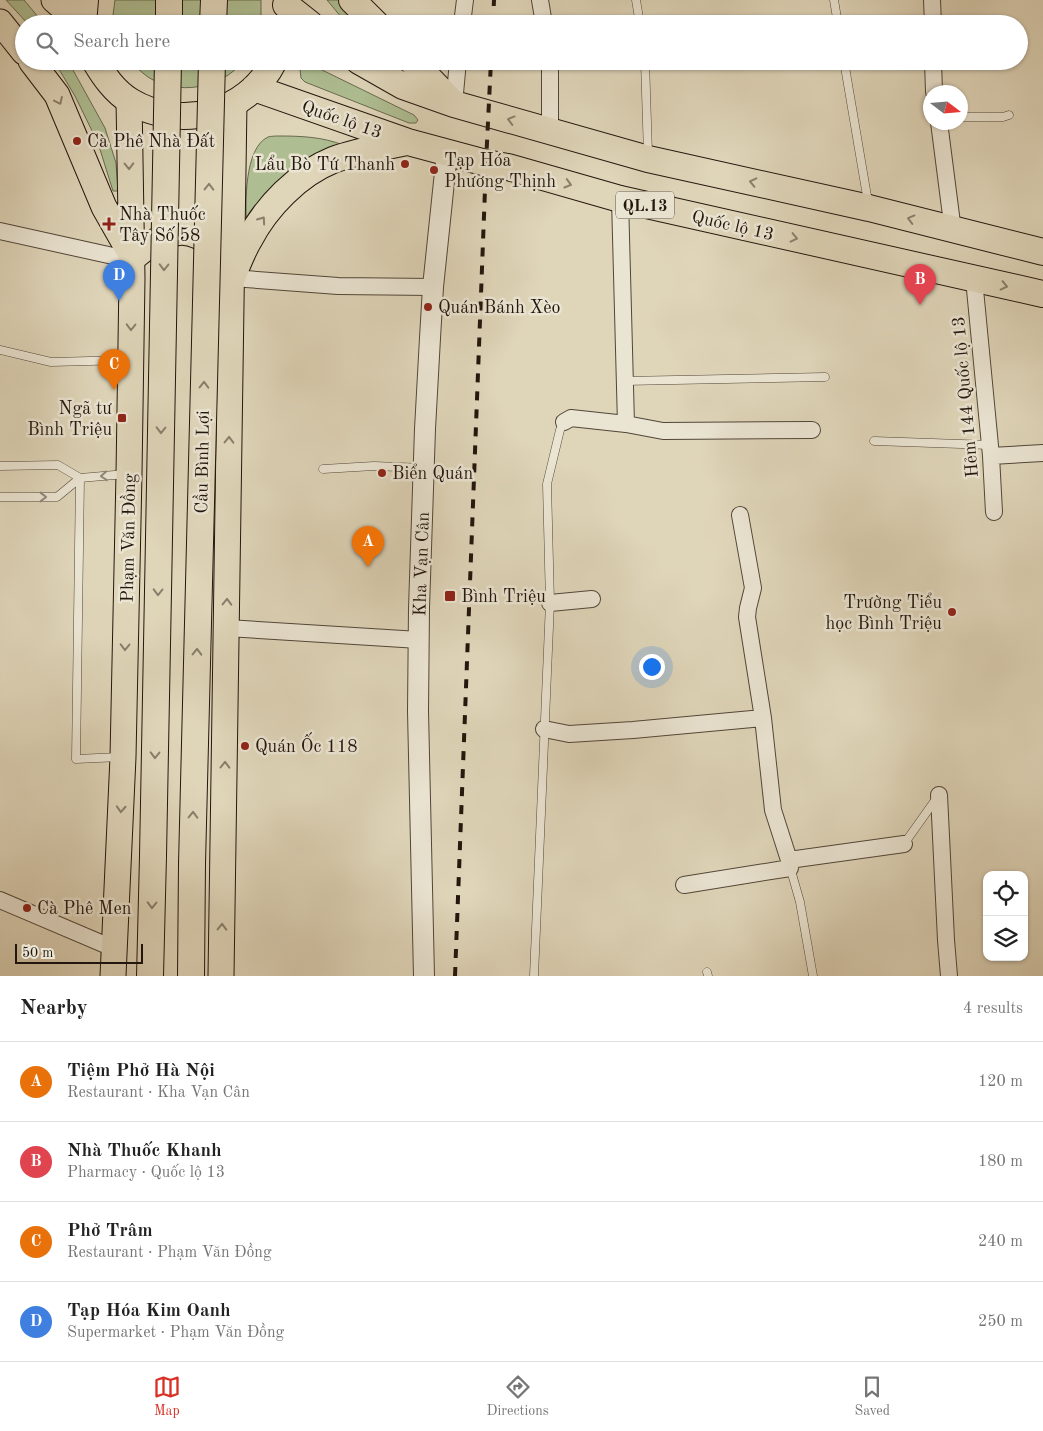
<!DOCTYPE html>
<meta charset="utf-8">
<style>
body{margin:0;font-family:"Old Standard TT",serif;background:#f6f6f6;color:#222}
.controls{position:absolute;right:15px;bottom:15px;display:grid;overflow:hidden;border-radius:10px;box-shadow:0 1px 4px #0004}
.controls button{width:45px;height:45px;display:grid;place-items:center;padding:0;border:0;border-bottom:1px solid #e0e0e0;background:#fff;color:#222;font:25px sans-serif}
.compass{position:absolute;left:923px;top:85px;width:45px;height:45px;border-radius:50%;background:#fff;box-shadow:0 1px 4px #0004;rotate:106deg}
.scale{position:absolute;left:15px;bottom:12px;width:128px;box-sizing:border-box;padding-left:5px;border:2px solid #23160d;border-top:0;font-size:14px;line-height:18px;white-space:nowrap;color:#23160d;-webkit-text-stroke:4px #eae4d2;paint-order:stroke}
.you{position:absolute;left:651px;top:666px;width:18px;height:18px;margin:-12px;border:4px solid #fff;border-radius:50%;background:#1a73e8;box-shadow:0 0 0 8px #1a73e833}
.badge{display:grid;place-items:center;width:32px;height:32px;border-radius:50%;background:#d93025;color:#fff;font-size:16px;font-weight:700}
.pin{position:absolute;translate:-50% -41px;filter:drop-shadow(0 1px 2px #0008)}
.pin::after{content:'';position:absolute;top:26px;width:18px;height:15px;background:inherit;clip-path:polygon(0 0,100% 0,50% 100%)}
.list{margin:0;padding:0;list-style:none}
h2{display:flex;justify-content:space-between;align-items:center;height:65px;margin:0;padding:0 20px;font-size:21px}
h2 small{font-size:16px;font-weight:400;color:#767676}
.list li{display:grid;grid-template-columns:32px 1fr auto;gap:15px;align-items:center;box-sizing:border-box;height:80px;padding:0 20px;border-top:1px solid #e0e0e0}
.list b{display:block;font-size:19px;white-space:nowrap}
.list p{margin:0;font-size:16px;white-space:nowrap;color:#767676}
.list em{font-size:16px;font-style:normal;color:#767676}
.icon{flex:none;width:28px;height:28px;fill:none;stroke:currentColor;stroke-width:2;stroke-linecap:round;stroke-linejoin:round}
.map{position:relative;flex:none;width:1043px;height:976px;overflow:hidden}
.search{position:absolute;background:#fff;box-shadow:0 1px 4px #0004;left:15px;right:15px;top:15px;height:55px;display:flex;align-items:center;gap:12px;box-sizing:border-box;padding:0 18px;border-radius:28px;color:#767676;font-size:19px}
.sheet{height:385px;background:#fff}
nav{display:flex;justify-content:space-around;align-items:center;box-sizing:border-box;height:70px;border-top:1px solid #e0e0e0;background:#fff;font-size:14px;color:#767676}
nav a{display:grid;justify-items:center;gap:2px}
nav .on{color:#d93025}
.map>svg:first-child{display:block}
.green{fill:#aebe92;stroke:#686a50}
.lines{fill:none;stroke-linecap:round;stroke-linejoin:round}
.service-casing{stroke:#524638;stroke-width:9}
.minor-casing{stroke:#524638;stroke-width:18}
.tertiary-casing{stroke:#524638;stroke-width:22}
.primary-casing{stroke:#23160d;stroke-width:27}
.trunk-casing{stroke:#23160d;stroke-width:28}
.service{stroke:#eae4d2;stroke-width:8}
.minor{stroke:#eae4d2;stroke-width:16}
.tertiary{stroke:#eae4d2;stroke-width:20}
.primary{stroke:#dfd5b9;stroke-width:25}
.trunk{stroke:#dfd5b9;stroke-width:26}
.rail{stroke:#23160d;stroke-width:4;stroke-dasharray:9 9;stroke-linecap:butt}
.trunk-bridge-casing{stroke:#23160d;stroke-width:28;stroke-linecap:butt}
.trunk-bridge{stroke:#dfd5b9;stroke-width:26}
.oneway{stroke:#8a7f6c}
.oneway2{stroke:#908779}
.poi-dot{fill:#8f2418;stroke:#eae4d2;stroke-width:2}
.labels{text-anchor:middle;stroke-width:5;stroke-linejoin:round;paint-order:stroke}
.shield{fill:#eae4d2;stroke:#5f5448;stroke-width:1}
.shield-label{font-size:16px;font-weight:bold;fill:#23160d}
.street-label{font-size:18px;fill:#23160d;stroke:#eae4d2}
.poi-label{font-size:18px;fill:#23160d;stroke:#eae4d2;text-anchor:start}
</style>
<div class="map">
<svg width="1043" height="976" viewBox="0 0 1043 976">
<rect width="100%" height="100%" fill="#dfd5b9"/>
<filter id="stains"><feTurbulence type="fractalNoise" baseFrequency=".004" numOctaves="4"/><feColorMatrix values="0 0 0 0 .2 0 0 0 0 .09 0 0 0 0 .02 0 0 0 .5 -.17"/></filter>
<radialGradient id="worn" r=".72"><stop offset=".6" stop-color="#630" stop-opacity="0"/><stop offset="1" stop-color="#630" stop-opacity=".3"/></radialGradient>
<path class="green" d="M6,0H24L44,24H28Z
M115,0H261V24H114L113,15Z
M327,0H343L365,24H347Z
M54,61H68L105,128L116,163L118,191H113L98,143L75,96Z
M130,61H243C222,89 177,96 148,77C141,72 135,66 130,61Z
M306,65L316,67L414,115L418,120L416,123H409L305,82L301,78L300,69Z
M280,136C301,136 323,137 343,145L247,227C245,205 244,148 268,137C271,136 277,136 280,136Z"/>
<g class="lines">
<g class="service-casing">
<path id="service" d="M636,0L640,24
M834,0L838,24
M645,61L648,154
M844,61L868,202
M960,117H1003L1009,115
M0,350L51,362L128,360
M624,381L825,377
M874,441L990,445
M0,466L58,465L80,478
M323,469L374,466L424,468
M80,478L76,759L120,757
M0,497H57L80,478L126,474
M904,844L936,799
M790,867L800,902L813,976
M707,972L708,976
M534,976L550,603L547,484L560,430L564,422"/>
</g>
<g class="minor-casing">
<path id="minor" d="M540,0L544,24
M932,0L933,24
M462,24L465,0
M550,61V131
M933,61L934,92
M454,104L458,61
M939,122L953,231
M620,199L626,424
M0,231L131,260
M232,278L338,286L433,287
M974,279L991,456L994,512
M564,422L571,418L626,424L663,431L812,430
M991,456L1043,453
M740,515L753,588L748,608L747,617L763,718L773,810L789,860L904,844
M550,603L592,599
M227,628L419,640
M544,729L569,734L633,730L763,718
M939,795L946,940L949,976
M684,885L790,868
M0,900L115,949"/>
</g>
<g class="tertiary-casing">
<path id="tertiary" d="M424,976L418,711L419,608L425,429L430,338L433,287L447,153"/>
</g>
<g class="primary-casing">
<path id="primary" d="M54,0L82,24
M0,22L24,52
M31,61L57,95L104,207L129,251
M131,260C162,233 190,216 220,256
M113,976L123,757L129,474L132,278L129,100
M221,976L234,103"/>
</g>
<g class="trunk-casing">
<path id="trunk" d="M352,0L376,24
M286,5L310,24
M83,24L85,0
M169,24V0
M213,24L214,0
M95,61C104,76 114,91 130,101C180,131 247,115 274,61
M359,61L403,86L454,104L648,159L869,208L1043,252
M412,61L450,100
M254,88L408,142L486,163L508,167L620,199L1043,294
M232,278C237,265 242,252 249,240C266,207 298,174 333,160C357,151 383,147 407,142
M150,976L153,856
M191,976L192,864"/>
</g>
<use href="#service" class="service"/>
<use href="#minor" class="minor"/>
<use href="#tertiary" class="tertiary"/>
<use href="#primary" class="primary"/>
<use href="#trunk" class="trunk"/>
<path class="rail" d="M493,24L494,0
M455,976L486,163L491,61"/>
<g class="trunk-bridge-casing">
<path id="trunk-bridge" d="M153,856L168,61
M192,864L212,61"/>
</g>
<use href="#trunk-bridge" class="trunk-bridge"/>
</g>
<defs><path id="oneway-chevron" d="M-2-3.5L2.5 0L-2 3.5" fill="none" stroke-width="1.6" stroke-linecap="round" stroke-linejoin="round" transform="scale(1.25)"/></defs>
<g class="oneway">
<use href="#oneway-chevron" transform="translate(59 101) rotate(65)"/>
<use href="#oneway-chevron" transform="translate(511 120) rotate(-165)"/>
<use href="#oneway-chevron" transform="translate(129 166) rotate(89)"/>
<use href="#oneway-chevron" transform="translate(753 182) rotate(-167)"/>
<use href="#oneway-chevron" transform="translate(568 184) rotate(16)"/>
<use href="#oneway-chevron" transform="translate(209 187) rotate(-89)"/>
<use href="#oneway-chevron" transform="translate(911 219) rotate(-165)"/>
<use href="#oneway-chevron" transform="translate(262 220) rotate(-55)"/>
<use href="#oneway-chevron" transform="translate(794 238) rotate(13)"/>
<use href="#oneway-chevron" transform="translate(164 267) rotate(91)"/>
<use href="#oneway-chevron" transform="translate(1004 286) rotate(13)"/>
<use href="#oneway-chevron" transform="translate(131 327) rotate(91)"/>
<use href="#oneway-chevron" transform="translate(204 385) rotate(-89)"/>
<use href="#oneway-chevron" transform="translate(161 430) rotate(91)"/>
<use href="#oneway-chevron" transform="translate(229 440) rotate(-89)"/>
<use href="#oneway-chevron" transform="translate(158 592) rotate(91)"/>
<use href="#oneway-chevron" transform="translate(227 602) rotate(-89)"/>
<use href="#oneway-chevron" transform="translate(125 647) rotate(91)"/>
<use href="#oneway-chevron" transform="translate(197 652) rotate(-89)"/>
<use href="#oneway-chevron" transform="translate(155 755) rotate(91)"/>
<use href="#oneway-chevron" transform="translate(225 765) rotate(-89)"/>
<use href="#oneway-chevron" transform="translate(121 809) rotate(93)"/>
<use href="#oneway-chevron" transform="translate(193 815) rotate(-89)"/>
<use href="#oneway-chevron" transform="translate(152 905) rotate(91)"/>
<use href="#oneway-chevron" transform="translate(222 927) rotate(-89)"/>
</g>
<g class="oneway2">
<use href="#oneway-chevron" transform="translate(104 476) rotate(175)"/>
<use href="#oneway-chevron" transform="translate(43 497)"/>
</g>
<g class="poi-dot">
<circle cx="77" cy="141" r="5"/>
<circle cx="405" cy="164" r="5"/>
<circle cx="434" cy="170" r="5"/>
<path d="M106.5 216.5h5v5h5v5h-5v5h-5v-5h-5v-5h5z"/>
<circle cx="428" cy="307" r="5"/>
<rect x="117" y="413" width="10" height="10" rx="2.5"/>
<circle cx="382" cy="473" r="5"/>
<rect x="444" y="590" width="12" height="12" rx="2.5"/>
<circle cx="952" cy="612" r="5"/>
<circle cx="245" cy="746" r="5"/>
<circle cx="27" cy="908" r="5"/>
</g>
<g class="labels">
<rect class="shield" x="616" y="191.5" width="58" height="27" rx="4"/>
<g class="shield-label">
<text x="645" y="211">QL.13</text>
</g>
<g class="street-label">
<text transform="translate(342 119) rotate(19)" y="6">Quốc lộ 13</text>
<text transform="translate(733 225) rotate(13)" y="6">Quốc lộ 13</text>
<text transform="translate(965 397) rotate(-95)" y="6">Hẻm 144 Quốc lộ 13</text>
<text transform="translate(202 462) rotate(-89)" y="6">Cầu Bình Lợi</text>
<text transform="translate(128 538) rotate(-89)" y="6">Phạm Văn Đồng</text>
<text transform="translate(421 564) rotate(-88)" y="6">Kha Vạn Cân</text>
</g>
<g class="poi-label">
<text x="87" y="147">Cà Phê Nhà Đất</text>
<text x="444" y="166">Tạp Hóa<tspan x="444" dy="21">Phương Thịnh</tspan></text>
<text x="395" y="170" text-anchor="end">Lẩu Bò Tứ Thanh</text>
<text x="119" y="220">Nhà Thuốc<tspan x="119" dy="21">Tây Số 58</tspan></text>
<text x="438" y="313">Quán Bánh Xèo</text>
<text x="112" y="414" text-anchor="end">Ngã tư<tspan x="112" dy="21">Bình Triệu</tspan></text>
<text x="392" y="479">Biển Quán</text>
<text x="461" y="602">Bình Triệu</text>
<text x="942" y="608" text-anchor="end">Trường Tiểu<tspan x="942" dy="21">học Bình Triệu</tspan></text>
<text x="255" y="752">Quán Ốc 118</text>
<text x="37" y="914">Cà Phê Men</text>
</g>
</g>
<rect width="100%" height="100%" filter="url(#stains)"/>
<rect width="100%" height="100%" fill="url(#worn)"/>
</svg>
<div class="controls">
<button><svg class="icon" aria-label="locate" viewBox="0 0 24 24"><circle cx="12" cy="12" r="6"/><path d="M12 2v4M12 18v4M2 12h4M18 12h4"/></svg></button>
<button><svg class="icon" aria-label="layers" viewBox="0 0 24 24"><path d="M12 4l9 5-9 5-9-5zM3 14l9 5 9-5"/></svg></button>
</div>
<svg class="compass" viewBox="-18 -18 36 36"><path d="M0-13l5 13h-10z" fill="#e53935"/><path d="M0 13l5-13h-10z" fill="#767676"/></svg>
<div class="scale">50 m</div>
<div class="you"></div>
<div class="pin badge" style="left:368px;top:567px;background:#e8710a">A</div>
<div class="pin badge" style="left:920px;top:305px;background:#e0444e">B</div>
<div class="pin badge" style="left:114px;top:390px;background:#e8710a">C</div>
<div class="pin badge" style="left:119px;top:301px;background:#3f7fe0">D</div>
<div class="search"><svg class="icon" aria-label="search" viewBox="0 0 24 24"><circle cx="10" cy="10" r="6"/><path d="M15 15l6 6"/></svg>Search here</div>
</div>
<section class="sheet">
<h2>Nearby<small>4 results</small></h2>
<ul class="list">
<li><span class="badge" style="background:#e8710a">A</span><div><b>Tiệm Phở Hà Nội</b><p>Restaurant · Kha Vạn Cân</p></div><em>120 m</em></li>
<li><span class="badge" style="background:#e0444e">B</span><div><b>Nhà Thuốc Khanh</b><p>Pharmacy · Quốc lộ 13</p></div><em>180 m</em></li>
<li><span class="badge" style="background:#e8710a">C</span><div><b>Phở Trâm</b><p>Restaurant · Phạm Văn Đồng</p></div><em>240 m</em></li>
<li><span class="badge" style="background:#3f7fe0">D</span><div><b>Tạp Hóa Kim Oanh</b><p>Supermarket · Phạm Văn Đồng</p></div><em>250 m</em></li>
</ul>
</section>
<nav>
<a class="on"><svg class="icon" aria-label="map" viewBox="0 0 24 24"><path d="M3 6l6-2 6 2 6-2v14l-6 2-6-2-6 2zM9 4v14M15 6v14"/></svg>Map</a>
<a><svg class="icon" aria-label="directions" viewBox="0 0 24 24"><path d="M12 3l9 9-9 9-9-9zM9 14v-3h6M13 9l2 2-2 2"/></svg>Directions</a>
<a><svg class="icon" aria-label="saved" viewBox="0 0 24 24"><path d="M7 4h10v16l-5-4-5 4z"/></svg>Saved</a>
</nav>
